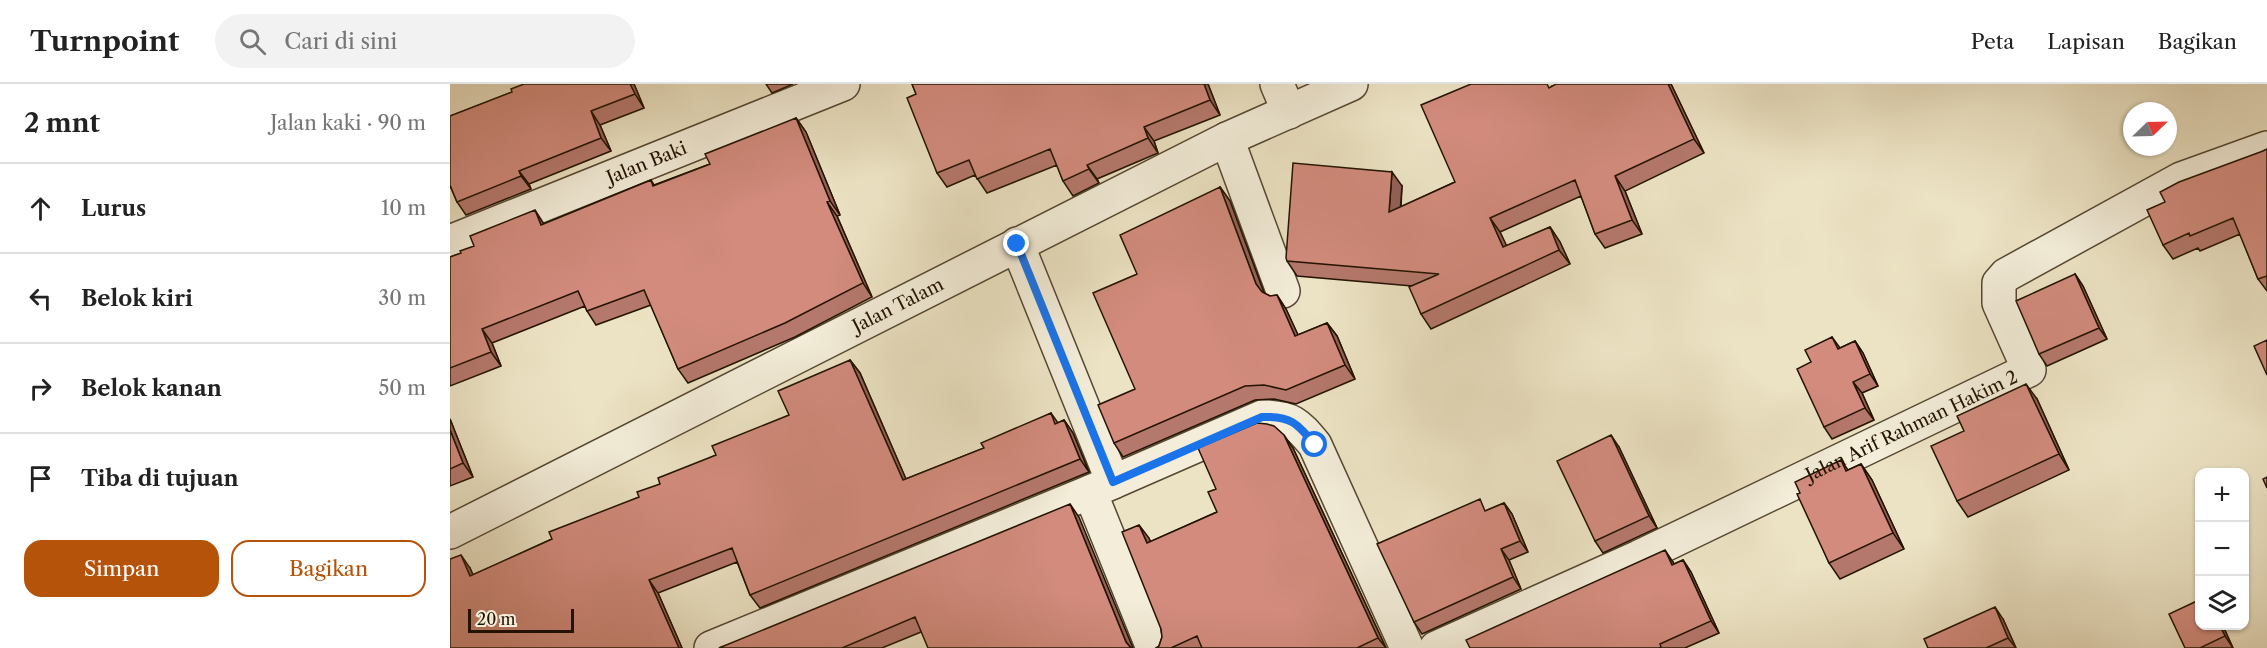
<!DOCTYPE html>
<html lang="id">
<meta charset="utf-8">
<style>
body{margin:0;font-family:"Libre Caslon Text",serif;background:#f2f2f2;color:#222}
.controls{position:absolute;right:18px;bottom:18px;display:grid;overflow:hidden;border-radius:12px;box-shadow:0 2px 4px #0004}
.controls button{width:54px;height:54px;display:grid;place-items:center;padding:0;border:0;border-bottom:2px solid #e0e0e0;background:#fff;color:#222;font:30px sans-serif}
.compass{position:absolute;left:1673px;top:18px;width:54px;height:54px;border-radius:50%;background:#fff;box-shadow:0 2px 4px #0004;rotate:67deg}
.scale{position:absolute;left:18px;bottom:15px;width:106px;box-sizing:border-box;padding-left:6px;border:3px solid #231300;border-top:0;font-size:16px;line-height:21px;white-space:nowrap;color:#231300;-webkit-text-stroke:4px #f3edd9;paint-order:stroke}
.stop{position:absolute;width:18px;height:18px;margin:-14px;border:4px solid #1a73e8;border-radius:50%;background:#fff}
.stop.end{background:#1a73e8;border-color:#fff;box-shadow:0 2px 6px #0008}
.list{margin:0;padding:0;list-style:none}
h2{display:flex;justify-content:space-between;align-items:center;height:78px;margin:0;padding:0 24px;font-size:26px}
h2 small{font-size:20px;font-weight:400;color:#767676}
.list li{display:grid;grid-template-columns:39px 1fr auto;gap:18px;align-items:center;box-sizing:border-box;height:90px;padding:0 24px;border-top:2px solid #e0e0e0}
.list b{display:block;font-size:22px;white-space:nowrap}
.list em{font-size:20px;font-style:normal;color:#767676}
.actions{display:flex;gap:12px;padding:18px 24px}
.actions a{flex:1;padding:14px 0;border:2px solid #b45309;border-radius:18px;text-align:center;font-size:21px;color:#b45309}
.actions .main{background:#b45309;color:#fff}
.icon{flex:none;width:33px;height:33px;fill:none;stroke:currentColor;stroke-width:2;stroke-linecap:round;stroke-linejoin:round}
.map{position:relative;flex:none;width:1817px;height:564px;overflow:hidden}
header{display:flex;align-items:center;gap:36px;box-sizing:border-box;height:84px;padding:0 30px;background:#fff;border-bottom:2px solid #e0e0e0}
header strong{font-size:28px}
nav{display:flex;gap:33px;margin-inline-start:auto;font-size:21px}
.search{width:420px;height:54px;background:#f2f2f2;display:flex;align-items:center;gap:15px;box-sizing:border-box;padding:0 21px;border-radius:33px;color:#767676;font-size:22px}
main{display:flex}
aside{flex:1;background:#fff}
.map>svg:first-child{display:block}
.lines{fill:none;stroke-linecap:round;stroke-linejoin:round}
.minor-casing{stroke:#554731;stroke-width:36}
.minor{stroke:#f3edd9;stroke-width:33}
.wall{fill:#b5786c;stroke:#231300;stroke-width:1.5}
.shaded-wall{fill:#936158;stroke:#231300;stroke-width:1.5}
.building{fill:#d28b7d;stroke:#231300;stroke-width:1.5}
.route{stroke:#1a73e8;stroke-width:8}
.labels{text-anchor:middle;stroke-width:5;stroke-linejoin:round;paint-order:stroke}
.street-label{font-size:18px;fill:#231300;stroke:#f3edd9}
</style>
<header>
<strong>Turnpoint</strong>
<div class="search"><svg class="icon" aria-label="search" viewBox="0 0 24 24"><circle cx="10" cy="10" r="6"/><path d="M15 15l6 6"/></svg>Cari di sini</div>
<nav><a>Peta</a><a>Lapisan</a><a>Bagikan</a></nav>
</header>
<main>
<aside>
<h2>2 mnt<small>Jalan kaki · 90 m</small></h2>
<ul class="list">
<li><svg class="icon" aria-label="ahead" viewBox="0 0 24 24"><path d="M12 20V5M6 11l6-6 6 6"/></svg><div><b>Lurus</b></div><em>10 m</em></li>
<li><svg class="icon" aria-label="left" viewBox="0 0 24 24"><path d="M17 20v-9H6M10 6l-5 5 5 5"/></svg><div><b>Belok kiri</b></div><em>30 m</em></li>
<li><svg class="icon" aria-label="right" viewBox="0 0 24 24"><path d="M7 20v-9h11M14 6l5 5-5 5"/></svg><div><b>Belok kanan</b></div><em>50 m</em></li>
<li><svg class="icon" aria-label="arrive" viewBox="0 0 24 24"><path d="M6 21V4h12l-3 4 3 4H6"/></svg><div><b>Tiba di tujuan</b></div></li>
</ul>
<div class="actions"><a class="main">Simpan</a><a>Bagikan</a></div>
</aside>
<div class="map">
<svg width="1817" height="564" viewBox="0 0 1817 564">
<rect width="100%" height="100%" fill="#ece3c4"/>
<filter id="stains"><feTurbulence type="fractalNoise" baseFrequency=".00333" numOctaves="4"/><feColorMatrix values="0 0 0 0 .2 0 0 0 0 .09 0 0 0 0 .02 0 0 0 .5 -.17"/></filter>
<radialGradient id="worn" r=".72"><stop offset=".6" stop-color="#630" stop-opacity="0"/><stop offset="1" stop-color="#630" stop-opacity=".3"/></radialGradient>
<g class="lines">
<g class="minor-casing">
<g id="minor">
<path d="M827,0L839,28"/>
<path d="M777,55L833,207"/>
<path id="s1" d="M0,158L393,0"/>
<path d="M567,160L663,398"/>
<path d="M640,408L703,564"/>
<path id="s2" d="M0,448L777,55L901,0"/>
<path d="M261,564L640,408L812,333C841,333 847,339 865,361L957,564"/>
<path id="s3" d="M986,564L1189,473L1579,286L1549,219V199L1556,191L1731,95L1817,64"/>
</g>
</g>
<use href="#minor" class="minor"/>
</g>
<path class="wall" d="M74,0H184L194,24L150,41L161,67L79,100L81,105L16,131L7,118L1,104H0V32L62,8Z
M316,0H343L322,9Z
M462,0H758L770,31L704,57L708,69L647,95L649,99L623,112L613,97L607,81L537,109L525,91L497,103L487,89L466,10Z
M1221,0L1254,69L1175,107L1192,150L1155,164L1145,150L1131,112L1050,148L1056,162L1100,143L1110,158L1120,180L981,245L971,230L962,202L847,192L837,177L952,102L951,123L1005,98L1102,2Z
M346,34L356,48L390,131L387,132L422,213L345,253L238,299L228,285L201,221L146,241L137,227L135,222L42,259L51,282L0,302V173L94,140L201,96L204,101L260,80Z
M1817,65V207L1808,195L1790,150L1750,167L1748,164L1723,175L1713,161L1715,118Z
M770,103L780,117L814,209L820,212L827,211L836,225L848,251L877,239L887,252L905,295L846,320L824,315L805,316L673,373L664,359L685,305L687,190Z
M1625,190L1633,202L1657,255L1597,282L1589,270Z
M1382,253L1390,264L1405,257L1413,269L1428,302L1412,309L1424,336L1382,355L1374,343L1361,278Z
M400,276L410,289L456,395L534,364L601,329L608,339L614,336L623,349L639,388L310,524L300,511L287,478L208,509L232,564H0L20,484L23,491L102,455L189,413L210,400L266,371L339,331Z
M1587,315L1619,386L1518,433L1507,417Z
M0,335L23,393L0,402Z
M1169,363L1207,444L1153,469L1145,457Z
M843,364L936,564H706L709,562L712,553L699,454L700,458L767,428L766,405Z
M1391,376L1398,386L1411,380L1422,396L1454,465L1390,495L1379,479L1350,409Z
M1054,419L1062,430L1078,468L1059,476L1071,505L972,550L964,538L1037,426Z
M629,433L471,548L432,564H269Z
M1233,476L1241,488L1269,549L1235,564H1020L1223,478L1224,480Z
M1553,535L1566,564H1478Z
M1749,542H1773L1783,564H1735Z"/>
<path class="shaded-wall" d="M180,0H184L194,24L185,10Z
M754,0H758L770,31L760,16Z
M1218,0H1221L1254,69L1244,55Z
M141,27L150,41L161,67L151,54Z
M346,34L356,48L390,131L380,117Z
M694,43L704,57L708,69L698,54Z
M637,81L647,95L649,99L639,85Z
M69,87L79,100L81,105L71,92Z
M942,88L952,102L949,142L939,128Z
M1165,92L1175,107L1192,150L1182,136Z
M770,103L780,117L816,214L806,200Z
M377,118L387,132L422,213L413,199Z
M85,126L94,140L91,141Z
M1040,134L1050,148L1064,177L1053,163Z
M1100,143L1110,158L1120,180L1109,166Z
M1625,190L1633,202L1657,255L1649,244Z
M827,211L836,225L855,266L845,252Z
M877,239L887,252L905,295L895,281Z
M32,245L42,259L51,282L41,268Z
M1405,257L1413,269L1428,302L1420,290Z
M400,276L410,289L462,409L453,396Z
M1403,298L1412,309L1424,336L1415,324Z
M1576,300L1587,315L1619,386L1609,370Z
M0,335L23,393L13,379L0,346Z
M614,336L623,349L639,388L630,375Z
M834,351L843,364L936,564L928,554Z
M1161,351L1169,363L1207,444L1199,432Z
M1411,380L1422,396L1454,465L1443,449Z
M1054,419L1062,430L1078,468L1070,457Z
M620,420L629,433L683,564H681L676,558Z
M689,441L699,454L706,472L697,459Z
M1051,465L1059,476L1071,505L1063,493Z
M1215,466L1223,478L1230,493L1222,481Z
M11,471L20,484L29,505L20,492Z
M1233,476L1241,488L1269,549L1261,537Z
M199,496L208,509L232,564H229Z
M1545,523L1553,535L1566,564L1558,554Z
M1770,542H1773L1783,564L1775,552Z"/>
<path class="building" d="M74,0H180L185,10L141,27L151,54L69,87L71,92L7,118L0,101V32L62,8L61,5Z
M462,0H754L760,16L694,43L698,54L637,81L639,85L613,97L600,65L527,95L519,76L487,89L457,14L466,10Z
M1021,0H1097L1099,4L1106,0H1218L1244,55L1165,92L1182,136L1145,150L1125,96L1040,134L1053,163L1100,143L1109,166L971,230L959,203L989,190L837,177L836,174L843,79L942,88L939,128L1005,98L971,21Z
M346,34L380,117L377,118L413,199L335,239L228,285L194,206L137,227L128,207L32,245L41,268L0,284V173L11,169L10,167L24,162L20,152L85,126L91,141L201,96L203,102L260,80L255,70Z
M1817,65V192L1808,195L1783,134L1740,152L1739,149L1713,161L1697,126L1715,118L1710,108L1729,98L1813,67Z
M770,103L806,200L812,208L820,212L827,211L845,252L877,239L895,281L836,306L814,301L795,302L664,359L648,321L685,305L643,209L687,190L670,151Z
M1625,190L1649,244L1589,270L1566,217Z
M1382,253L1388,265L1405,257L1420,290L1403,298L1415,324L1374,343L1347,285L1361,278L1355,266Z
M1817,256V291L1804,262Z
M400,276L453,396L534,364L531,359L601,329L605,340L614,336L630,375L300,511L282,464L199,496L229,564H0V475L11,471L20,492L102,455L99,448L189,413L187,408L210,400L208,394L266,371L262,362L339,331L328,307Z
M1576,300L1609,370L1507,417L1481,362L1514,347L1507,332Z
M807,339L817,340L824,342L834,351L928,554L907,564H752L747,552L721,564H706L709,562L712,553L711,545L672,448L689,441L697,459L767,428L758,408L766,405L748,364Z
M0,346L13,379L0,385Z
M1161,351L1199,432L1145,457L1107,377Z
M1391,376L1396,387L1411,380L1443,449L1379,479L1347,410L1350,409L1345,398Z
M1817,393V404L1813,395Z
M1030,415L1035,427L1054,419L1070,457L1051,465L1063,493L964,538L927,460Z
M620,420L676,558L681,564H478L465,533L392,564H269Z
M1215,466L1222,481L1233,476L1261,537L1210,560L1211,563L1209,564H1020L1016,556Z
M1749,516V542H1770L1775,552L1750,564H1735L1719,530Z
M1545,523L1558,554L1536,564H1478L1474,555Z"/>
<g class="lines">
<path class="route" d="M567,160L663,398L812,333C841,332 847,339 865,361"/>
</g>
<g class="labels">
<g class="street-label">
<text dy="6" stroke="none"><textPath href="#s1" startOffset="212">Jalan Baki</textPath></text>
<text dy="6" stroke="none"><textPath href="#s2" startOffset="502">Jalan Talam</textPath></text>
<text dy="6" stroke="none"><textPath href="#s3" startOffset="525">Jalan Arif Rahman Hakim 2</textPath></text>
</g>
</g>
<rect width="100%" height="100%" filter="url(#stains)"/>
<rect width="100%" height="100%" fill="url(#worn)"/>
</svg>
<div class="controls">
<button>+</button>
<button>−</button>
<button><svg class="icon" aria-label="layers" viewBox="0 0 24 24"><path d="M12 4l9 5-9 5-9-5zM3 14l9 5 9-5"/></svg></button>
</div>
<svg class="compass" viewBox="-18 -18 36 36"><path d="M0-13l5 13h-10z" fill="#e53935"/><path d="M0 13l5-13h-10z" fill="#767676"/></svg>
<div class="scale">20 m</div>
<div class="stop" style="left:865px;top:361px"></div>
<div class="stop end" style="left:567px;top:160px"></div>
</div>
</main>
